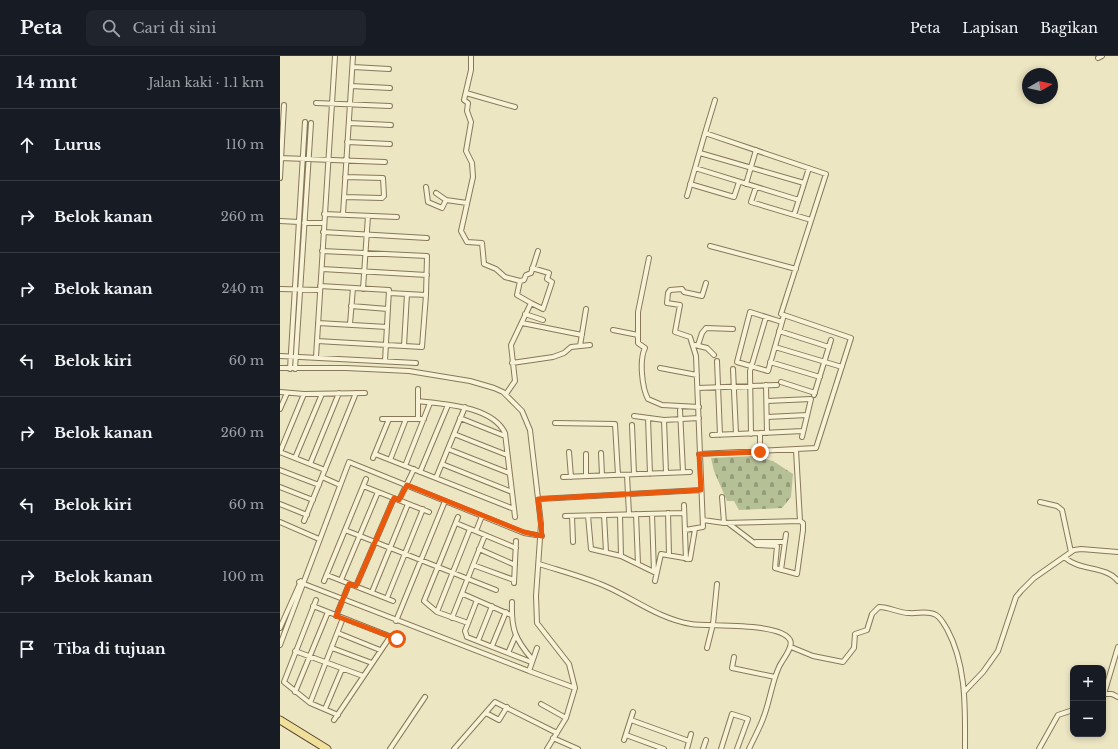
<!DOCTYPE html>
<html lang="id">
<meta charset="utf-8">
<style>
body{margin:0;font-family:"Libre Baskerville",serif;background:#20242c;color:#f1f3f6}
.controls{position:absolute;right:12px;bottom:12px;display:grid;overflow:hidden;border-radius:8px;box-shadow:0 2px 6px #0003}
.controls button{width:36px;height:36px;display:grid;place-items:center;padding:0;border:0;border-bottom:1px solid #363941;background:#171b24;color:#f1f3f6;font:20px sans-serif}
.compass{position:absolute;left:742px;top:12px;width:36px;height:36px;border-radius:50%;background:#171b24;box-shadow:0 2px 6px #0003;rotate:81deg}
.stop{position:absolute;width:12px;height:12px;margin:-9px;border:3px solid #ea580c;border-radius:50%;background:#fff}
.stop.end{background:#ea580c;border-color:#fff;box-shadow:0 1px 4px #0008}
.list{margin:0;padding:0;list-style:none}
h2{display:flex;justify-content:space-between;align-items:center;height:52px;margin:0;padding:0 16px;font-size:17px}
h2 small{font-size:13px;font-weight:400;color:#9ea1a6}
.list li{display:grid;grid-template-columns:26px 1fr auto;gap:12px;align-items:center;box-sizing:border-box;height:72px;padding:0 16px;border-top:1px solid #363941}
.list b{display:block;font-size:15px;white-space:nowrap}
.list em{font-size:13px;font-style:normal;color:#9ea1a6}
.icon{flex:none;width:22px;height:22px;fill:none;stroke:currentColor;stroke-width:2;stroke-linecap:round;stroke-linejoin:round}
.map{position:relative;flex:none;width:838px;height:693px;overflow:hidden}
header{display:flex;align-items:center;gap:24px;box-sizing:border-box;height:56px;padding:0 20px;background:#171b24;border-bottom:1px solid #363941}
header strong{font-size:19px}
nav{display:flex;gap:22px;margin-inline-start:auto;font-size:14px}
.search{width:280px;height:36px;background:#20242c;display:flex;align-items:center;gap:10px;box-sizing:border-box;padding:0 14px;border-radius:8px;color:#9ea1a6;font-size:15px}
main{display:flex}
aside{flex:1;background:#171b24}
.map>svg:first-child{display:block}
.cemetery{fill:url(#cemetery-stones)}
.lines{fill:none;stroke-linecap:round;stroke-linejoin:round}
.minor-casing{stroke:#87785a;stroke-width:6}
.primary-casing{stroke:#54452e;stroke-width:9}
.minor{stroke:#f8f2d6;stroke-width:4}
.primary{stroke:#f0e09b;stroke-width:7}
.route{stroke:#ea580c;stroke-width:5}
</style>
<header>
<strong>Peta</strong>
<div class="search"><svg class="icon" aria-label="search" viewBox="0 0 24 24"><circle cx="10" cy="10" r="6"/><path d="M15 15l6 6"/></svg>Cari di sini</div>
<nav><a>Peta</a><a>Lapisan</a><a>Bagikan</a></nav>
</header>
<main>
<aside>
<h2>14 mnt<small>Jalan kaki · 1.1 km</small></h2>
<ul class="list">
<li><svg class="icon" aria-label="ahead" viewBox="0 0 24 24"><path d="M12 20V5M6 11l6-6 6 6"/></svg><div><b>Lurus</b></div><em>110 m</em></li>
<li><svg class="icon" aria-label="right" viewBox="0 0 24 24"><path d="M7 20v-9h11M14 6l5 5-5 5"/></svg><div><b>Belok kanan</b></div><em>260 m</em></li>
<li><svg class="icon" aria-label="right" viewBox="0 0 24 24"><path d="M7 20v-9h11M14 6l5 5-5 5"/></svg><div><b>Belok kanan</b></div><em>240 m</em></li>
<li><svg class="icon" aria-label="left" viewBox="0 0 24 24"><path d="M17 20v-9H6M10 6l-5 5 5 5"/></svg><div><b>Belok kiri</b></div><em>60 m</em></li>
<li><svg class="icon" aria-label="right" viewBox="0 0 24 24"><path d="M7 20v-9h11M14 6l5 5-5 5"/></svg><div><b>Belok kanan</b></div><em>260 m</em></li>
<li><svg class="icon" aria-label="left" viewBox="0 0 24 24"><path d="M17 20v-9H6M10 6l-5 5 5 5"/></svg><div><b>Belok kiri</b></div><em>60 m</em></li>
<li><svg class="icon" aria-label="right" viewBox="0 0 24 24"><path d="M7 20v-9h11M14 6l5 5-5 5"/></svg><div><b>Belok kanan</b></div><em>100 m</em></li>
<li><svg class="icon" aria-label="arrive" viewBox="0 0 24 24"><path d="M6 21V4h12l-3 4 3 4H6"/></svg><div><b>Tiba di tujuan</b></div></li>
</ul>
</aside>
<div class="map">
<svg width="838" height="693" viewBox="0 0 838 693">
<defs>
<pattern id="cemetery-stones" width="16" height="16" patternUnits="userSpaceOnUse"><rect width="16" height="16" fill="#b5c096"/><path d="M2 7V4a2 2 0 0 1 4 0v3zM10 15v-3a2 2 0 0 1 4 0v3z" fill="#949c7a"/></pattern>
</defs>
<rect width="100%" height="100%" fill="#ede6c3"/>
<path class="cemetery" d="M473,400L493,405L513,418L511,441L502,452L459,454L454,445H447L434,415L431,402Z"/>
<g class="lines">
<g class="minor-casing">
<path id="minor" d="M191,0V14L184,44L188,47L187,55L191,66L186,95L192,107L193,121L181,175L187,186L202,187L204,208L216,213L225,221L240,225L237,239L251,247L231,289L235,325L226,338
M818,2L822,0
M73,11L109,13
M71,30L110,32
M186,37L235,51
M36,47L110,50
M69,67L111,69
M67,86L110,88
M420,97L524,127
M0,102L105,106
M415,112L519,144
M0,122L4,49
M410,128L454,141L459,126
M466,128L476,94
M146,131L148,146L162,152L166,144
M476,131L471,146L531,164
M156,137L166,144L187,147
M407,140L425,77
M64,141L102,142L104,140L103,122L65,121
M44,158L117,161
M63,158L73,0
M514,159L529,112
M0,165L19,166
M24,167H43
M43,176L147,182
M430,190L516,213
M369,202L358,256V287L365,292C359,304 362,332 368,343L382,349L419,351
M42,213L147,219
M240,225L244,224L246,219L251,217L258,195
M40,230L109,234L105,305
M0,233L40,234
M83,233L88,160
M109,237L146,239
M251,247L263,253L272,226L267,223L269,217L252,212
M71,250L108,253
M245,258L263,264
M502,266L470,256L457,306L488,315L504,259
M38,267L107,271
M242,267L302,279
M70,268L73,232
M333,274L358,279
M499,275L549,291
M37,285L142,291L146,239L147,200L42,195
M415,289L427,292L434,299
M418,289L422,277L426,272L453,273
M124,290L127,238
M300,290L306,253
M495,291L562,311
M0,300L136,307
M36,301L55,0
M437,305L440,379
M490,306L540,321
M232,307L273,301L284,297L291,291L310,289
M0,312H66L129,315L190,325L214,332L223,336L242,355L250,374L261,468L256,540L257,567L289,608L295,632L286,662L267,693
M380,312L417,319
M10,313L25,66
M15,313L31,67
M453,313L456,378
M501,326L535,337
M486,329L487,377
M418,332L497,329
M0,336L24,338L85,337
M534,339L551,284
M138,345C164,348 212,350 225,377L235,461
M487,345L531,343L522,381
M0,353L7,337
M400,354L403,416
M354,360L384,364L419,362
M487,361L527,359
M180,362L225,380
M368,362L370,418
M102,363H144
M138,363V333
M384,364L386,417
M275,367L335,368L338,419
M352,369L354,418
M174,378L227,399
M471,378L470,315L486,261
M432,379L480,377
M168,393L229,417
M0,396L24,338
M0,396L45,414
M289,396L291,421
M480,396V377L523,375
M321,397L322,419
M95,398L234,453
M306,398V420
M419,398L536,392L571,282L501,258L546,118L425,77L435,44
M15,402L42,338
M93,402L109,363
M110,404L126,363
M30,408L59,337
M162,408L232,436
M125,410L150,347
M0,414L39,429
M140,416L168,349
M347,419L349,458
M42,421L60,429
M283,421L410,416
M156,422L185,351
M83,430L149,456
M0,431L33,444
M442,441L444,467L520,465
M259,443L421,434
M119,444L134,413
M760,446L777,450L782,454L791,496
M0,448L27,459
M404,449L406,503
M388,457L389,499
M356,458L358,508
M372,458L374,516
M324,459L326,496
M340,459L341,500
M285,460L404,457
M292,460L293,486
M308,460L311,493L341,500L376,517
M178,461L144,545L157,556L188,567
M423,464L444,467
M24,465L76,337
M0,466L39,483
M176,467L236,492
M448,467L477,489L497,490L495,512L517,518L523,474V467L520,465L516,394
M65,474L216,534
M405,474L423,471L416,300L410,281L395,276L400,249L387,247L388,237L390,234L402,233L404,236L422,240L426,227
M196,475L202,460
M476,486H505
M199,493L235,509
M784,501C801,516 825,509 838,525
M259,508C281,515 304,521 325,530C353,542 379,563 411,568C429,571 501,566 510,584C514,591 502,604 499,611C492,626 490,644 484,660C480,672 474,682 469,693
M193,509L234,524
M501,514L506,478
M47,519L113,545
M61,524L98,436
M44,525L86,423
M375,525L381,498L410,503L415,473
M19,526L249,615
M234,527L236,485
M76,530L114,442
M92,536L128,448
M183,538L231,559
M107,542L143,453
M36,544L4,626L30,647L58,659
M197,544L185,575L187,581L251,606
M232,546C231,573 235,583 252,603
M33,550L117,583
M157,556L190,473
M56,560L69,528
M172,562L205,479
M116,565L165,445
M0,572L21,525
M58,577L100,594
M198,585L212,550
M0,589L69,406L244,477L262,480
M212,590L226,556
M511,591L533,600L563,606L574,592L575,578L587,574L592,558L599,551C610,551 618,557 629,557C638,558 647,554 656,559C661,562 664,568 667,573C687,610 685,653 685,693
M52,592L92,607
M257,592L249,615L295,632
M427,592L433,568L437,528
M15,595L83,620
M228,597L235,581
M454,601L452,612L495,621
M15,636L48,556
M684,636L703,616L718,595L736,541L741,535L754,522L794,494L801,493L838,496
M824,638L838,591
M823,640L824,638H832L838,641
M30,647L63,562
M261,648L286,662
M45,653L62,613
M206,657L219,664L227,651
M54,664L110,581
M351,664L409,685
M346,679L384,693
M273,682L298,693
M344,684L353,656
M110,693L145,641
M174,693L215,646L277,677
M407,693L411,678
M423,693L426,684
M441,693L452,658L468,663L457,693
M759,693L778,659L793,654"/>
</g>
<g class="primary-casing">
<path id="primary" d="M0,664L47,693"/>
</g>
<use href="#minor" class="minor"/>
<use href="#primary" class="primary"/>
</g>
<g class="lines">
<path class="route" d="M117,583L56,560L69,528L76,530L114,442L119,444L127,429L244,476L262,480L258,443L421,434L419,398L480,396"/>
</g>
</svg>
<div class="controls">
<button>+</button>
<button>−</button>
</div>
<svg class="compass" viewBox="-18 -18 36 36"><path d="M0-13l5 13h-10z" fill="#e53935"/><path d="M0 13l5-13h-10z" fill="#9ea1a6"/></svg>
<div class="stop" style="left:117px;top:583px"></div>
<div class="stop end" style="left:480px;top:396px"></div>
</div>
</main>
